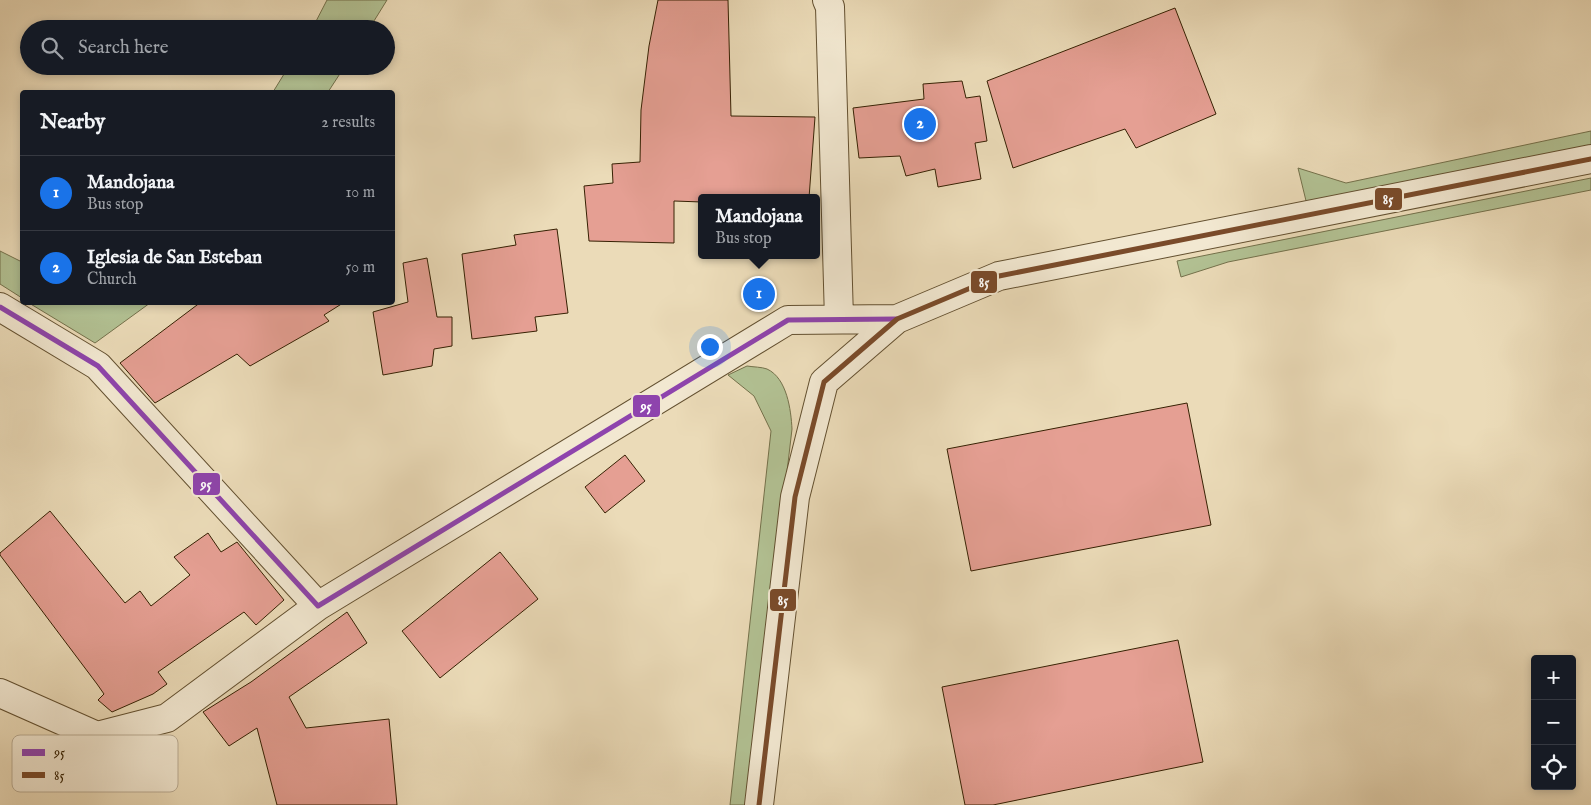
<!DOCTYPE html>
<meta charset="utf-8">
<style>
body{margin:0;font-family:"IM FELL English",serif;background:#242831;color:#f1f3f6}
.controls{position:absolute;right:15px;bottom:15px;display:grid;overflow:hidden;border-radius:5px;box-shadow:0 2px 8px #0003}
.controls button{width:45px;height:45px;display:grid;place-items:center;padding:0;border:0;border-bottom:1px solid #363941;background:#171b24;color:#f1f3f6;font:25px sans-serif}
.you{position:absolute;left:709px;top:346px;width:18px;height:18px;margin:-12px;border:4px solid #fff;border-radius:50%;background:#1a73e8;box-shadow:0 0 0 8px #1a73e833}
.badge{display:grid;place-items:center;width:32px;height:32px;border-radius:50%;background:#1a73e8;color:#fff;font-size:16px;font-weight:700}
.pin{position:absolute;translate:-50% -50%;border:2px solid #fff;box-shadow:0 1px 5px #0006}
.popup{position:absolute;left:698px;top:194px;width:122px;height:65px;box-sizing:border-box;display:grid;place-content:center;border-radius:5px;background:#171b24;filter:drop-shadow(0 1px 4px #0005);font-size:16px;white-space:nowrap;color:#9ea1a6}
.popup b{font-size:19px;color:#f1f3f6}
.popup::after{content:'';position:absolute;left:50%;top:100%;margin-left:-10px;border:10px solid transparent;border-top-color:#171b24}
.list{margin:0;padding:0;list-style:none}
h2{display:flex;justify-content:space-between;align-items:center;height:65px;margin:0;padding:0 20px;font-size:21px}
h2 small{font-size:16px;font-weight:400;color:#9ea1a6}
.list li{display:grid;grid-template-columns:32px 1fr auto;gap:15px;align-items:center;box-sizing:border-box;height:75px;padding:0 20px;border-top:1px solid #363941}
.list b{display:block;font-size:19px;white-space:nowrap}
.list p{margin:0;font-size:16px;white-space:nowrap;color:#9ea1a6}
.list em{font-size:16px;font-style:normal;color:#9ea1a6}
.icon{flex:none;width:28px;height:28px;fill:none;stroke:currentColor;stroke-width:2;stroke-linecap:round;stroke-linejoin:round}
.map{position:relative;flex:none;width:1591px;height:805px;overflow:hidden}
.search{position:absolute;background:#171b24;box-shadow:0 2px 8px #0003;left:20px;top:20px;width:375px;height:55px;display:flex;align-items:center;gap:12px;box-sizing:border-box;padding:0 18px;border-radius:28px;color:#9ea1a6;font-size:19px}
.panel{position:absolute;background:#171b24;box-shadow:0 2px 8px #0003;left:20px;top:90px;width:375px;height:215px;border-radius:5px}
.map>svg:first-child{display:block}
.green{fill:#b2c193;stroke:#74714b}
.building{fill:#e59f93;stroke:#362103}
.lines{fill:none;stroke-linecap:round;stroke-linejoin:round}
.minor-casing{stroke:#635030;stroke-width:30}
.minor{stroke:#f2e8d1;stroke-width:28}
.bus-1-casing{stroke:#f2e8d1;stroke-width:9}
.bus-2-casing{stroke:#f2e8d1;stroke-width:9}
.bus-1{stroke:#8e44ad;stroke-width:5}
.bus-2{stroke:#7a4b2a;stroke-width:5}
.key{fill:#f2e8d1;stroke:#baac93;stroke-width:1}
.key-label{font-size:14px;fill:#362103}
.line-badge{stroke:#f2e8d1;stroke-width:2}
.badge-label{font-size:14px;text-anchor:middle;font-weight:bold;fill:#fff}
</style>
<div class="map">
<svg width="1591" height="805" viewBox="0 0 1591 805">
<rect width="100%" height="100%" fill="#ebdbb8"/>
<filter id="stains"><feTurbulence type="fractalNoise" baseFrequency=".004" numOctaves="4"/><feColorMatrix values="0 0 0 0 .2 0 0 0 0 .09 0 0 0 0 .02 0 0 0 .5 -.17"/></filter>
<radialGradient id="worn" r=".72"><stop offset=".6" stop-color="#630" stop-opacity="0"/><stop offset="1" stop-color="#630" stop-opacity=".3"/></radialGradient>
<path class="green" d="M327,0H387L369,29H312Z
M289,66H345L328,92H273Z
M1591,131V152L1308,209L1298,168L1346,183Z
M1591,178V190L1228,262L1181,277L1177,261Z
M0,251L22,262V298L0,284Z
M29,303L150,302V303L95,343Z
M747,366C753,367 762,367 767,369C787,378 791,410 792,429L748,805H730L771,431L754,396L728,375Z"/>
<path class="building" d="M658,0H728L731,116L815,117L809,198H702V202L674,201V243L589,241L584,186L613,183L612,164L640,162L641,110L649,46Z
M1175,8L1216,114L1136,148L1125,129L1013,168L987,81Z
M962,81L966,98L980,96L987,141L975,143L981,179L938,187L935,169L906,176L900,156L859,158L853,108L924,99L923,84Z
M557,229L568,313L535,317L537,331L472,339L462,254L516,245L514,235Z
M427,258L437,317H452V346L434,349L432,366L383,375L373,312L408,302L403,263Z
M201,302H343V303L324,315L329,321L250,366L237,354L155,403L120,363Z
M1187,403L1211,525L971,571L947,449Z
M625,455L645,481L605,513L585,487Z
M50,511L125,603L140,591L151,606L190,575L174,557L208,533L221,552L237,542L284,600L256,625L244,612L158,672L167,684L153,694L112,712L98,700L104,694L97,684L0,555V553Z
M500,552L538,599L440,678L402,631Z
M347,612L367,643L289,697L306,728L389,719L397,805H277L257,728L229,746L203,712L251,682Z
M1178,640L1203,762L993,805H965L942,687Z"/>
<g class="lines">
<g class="minor-casing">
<path id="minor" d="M827,0L830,7L839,319
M0,307L98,366L318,606L788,320L897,319
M0,693L97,736L167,718L318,606
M759,805L795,497L824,382L897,319L999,276L1591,159"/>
</g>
<use href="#minor" class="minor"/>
<g class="bus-1-casing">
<path id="bus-1" d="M0,307L98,366L318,606L788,320L897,319"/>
</g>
<g class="bus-2-casing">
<path id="bus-2" d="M759,805L795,497L824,382L897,319L999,276L1591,159"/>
</g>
<use href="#bus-1" class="bus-1"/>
<use href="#bus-2" class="bus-2"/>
</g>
<rect x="12" y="735" width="166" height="57" rx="8" class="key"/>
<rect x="22" y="749" width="23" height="7" fill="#8e44ad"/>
<rect x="22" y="772" width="23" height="6" fill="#7a4b2a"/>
<g class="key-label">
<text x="54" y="757">95</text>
<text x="54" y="780">85</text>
</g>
<g class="line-badge">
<rect x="1374" y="187" width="29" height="24" rx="5" fill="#7a4b2a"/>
<rect x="970" y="270" width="28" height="24" rx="5" fill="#7a4b2a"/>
<rect x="632" y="394" width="29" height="24" rx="5" fill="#8e44ad"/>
<rect x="192" y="472" width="29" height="24" rx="5" fill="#8e44ad"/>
<rect x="769" y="588" width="28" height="24" rx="5" fill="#7a4b2a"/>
</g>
<g class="badge-label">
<text x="1388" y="204">85</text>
<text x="984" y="287">85</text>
<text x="646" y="411">95</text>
<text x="206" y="489">95</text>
<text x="783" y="605">85</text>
</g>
<rect width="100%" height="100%" filter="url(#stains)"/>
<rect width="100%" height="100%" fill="url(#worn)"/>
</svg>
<div class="controls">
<button>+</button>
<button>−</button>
<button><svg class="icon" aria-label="locate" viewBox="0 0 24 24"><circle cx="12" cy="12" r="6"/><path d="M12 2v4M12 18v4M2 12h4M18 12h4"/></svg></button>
</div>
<div class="you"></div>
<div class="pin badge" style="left:759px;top:294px">1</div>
<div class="popup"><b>Mandojana</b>Bus stop</div>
<div class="pin badge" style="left:920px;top:124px">2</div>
<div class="search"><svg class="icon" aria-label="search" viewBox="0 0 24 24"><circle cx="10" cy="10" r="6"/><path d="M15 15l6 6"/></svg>Search here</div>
<section class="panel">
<h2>Nearby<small>2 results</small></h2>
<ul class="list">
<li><span class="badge">1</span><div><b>Mandojana</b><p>Bus stop</p></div><em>10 m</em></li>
<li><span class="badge">2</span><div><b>Iglesia de San Esteban</b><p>Church</p></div><em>50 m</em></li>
</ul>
</section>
</div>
